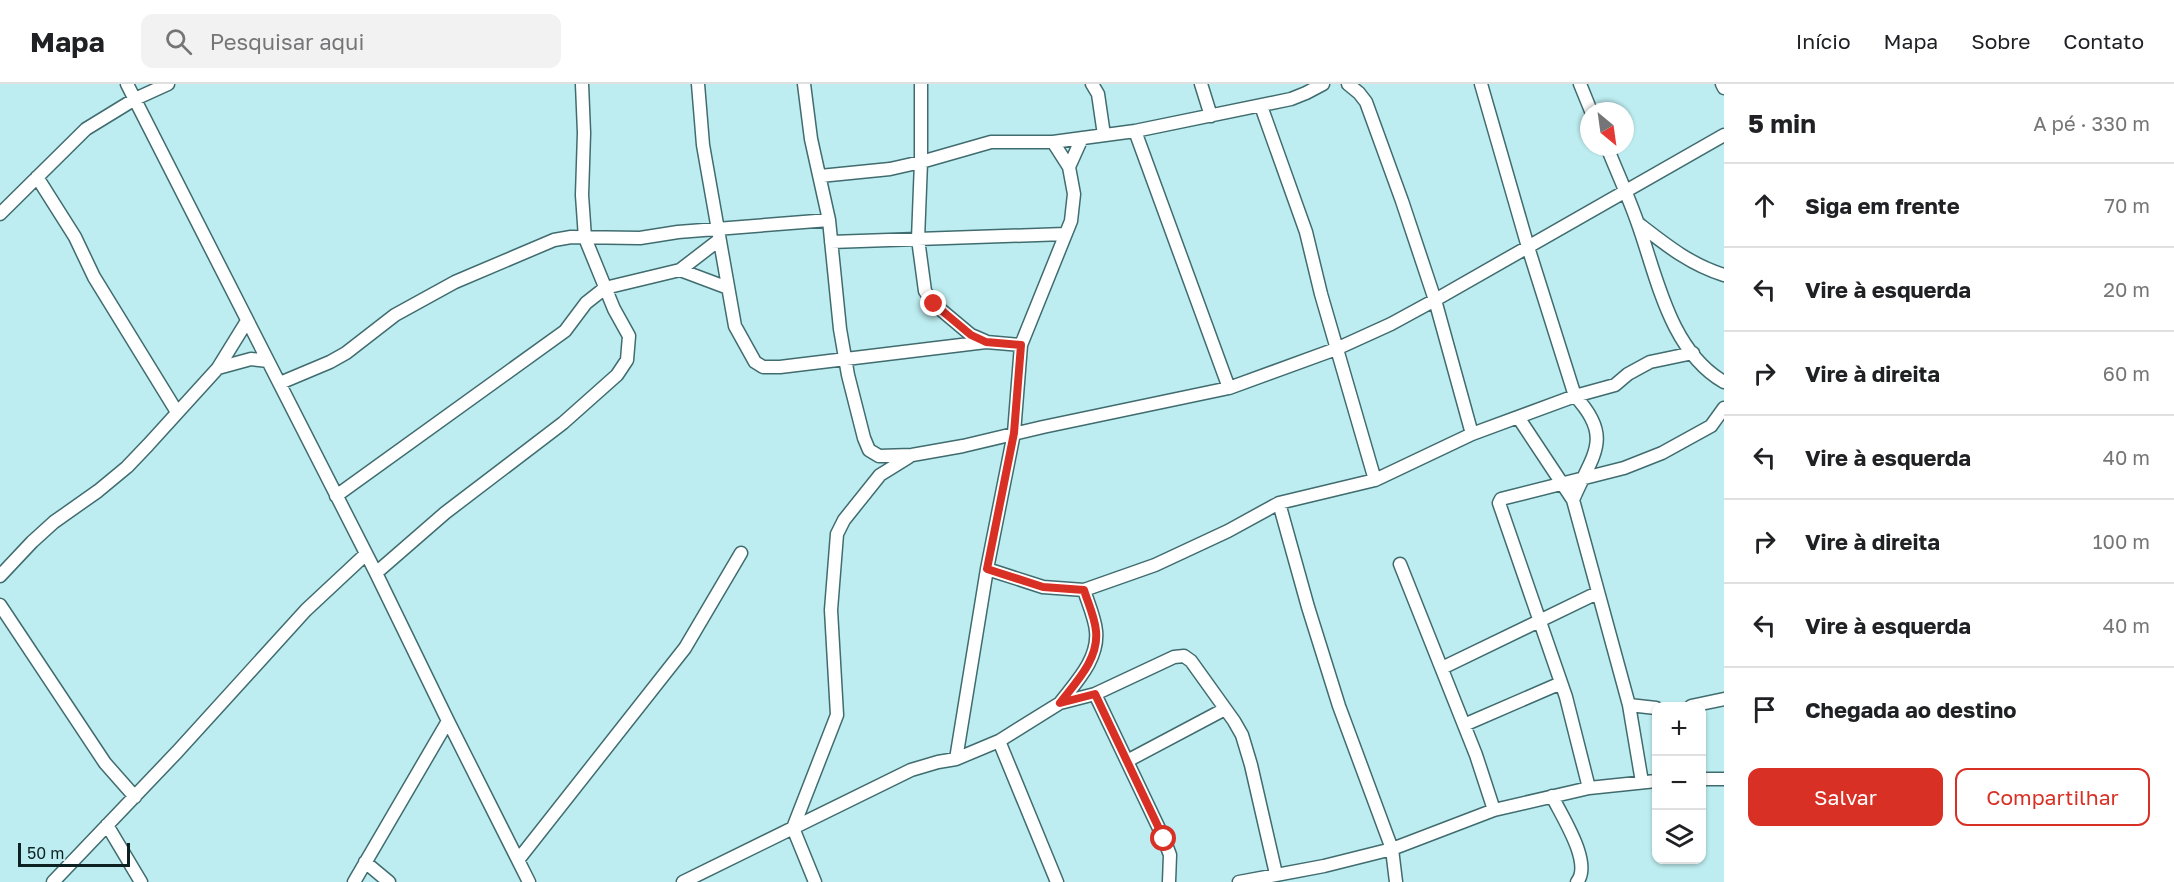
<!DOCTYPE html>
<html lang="pt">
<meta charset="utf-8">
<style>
body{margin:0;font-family:"Golos Text",sans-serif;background:#f2f2f2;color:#202124}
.controls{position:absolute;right:18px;bottom:18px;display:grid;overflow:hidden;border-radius:12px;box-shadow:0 2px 4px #0004}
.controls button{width:54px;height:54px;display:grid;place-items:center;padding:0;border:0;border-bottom:2px solid #e0e0e0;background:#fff;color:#202124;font:30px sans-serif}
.compass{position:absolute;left:1580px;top:18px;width:54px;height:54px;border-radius:50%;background:#fff;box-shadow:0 2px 4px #0004;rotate:151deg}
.scale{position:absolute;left:18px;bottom:15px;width:112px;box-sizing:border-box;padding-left:6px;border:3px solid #0e2122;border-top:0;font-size:16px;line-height:21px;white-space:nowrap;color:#0e2122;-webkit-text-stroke:4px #bdedf0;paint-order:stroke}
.stop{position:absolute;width:18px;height:18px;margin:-14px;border:4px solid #d93025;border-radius:50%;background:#fff}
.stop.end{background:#d93025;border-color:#fff;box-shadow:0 2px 6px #0008}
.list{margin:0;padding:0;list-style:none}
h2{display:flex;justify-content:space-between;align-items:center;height:78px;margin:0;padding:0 24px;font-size:26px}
h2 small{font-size:20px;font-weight:400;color:#757577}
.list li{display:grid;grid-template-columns:39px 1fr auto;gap:18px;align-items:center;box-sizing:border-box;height:84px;padding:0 24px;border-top:2px solid #e0e0e0}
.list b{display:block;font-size:22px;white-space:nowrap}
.list em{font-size:20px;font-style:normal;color:#757577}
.actions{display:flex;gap:12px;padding:18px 24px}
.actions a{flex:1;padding:14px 0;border:2px solid #d93025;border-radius:12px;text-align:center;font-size:21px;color:#d93025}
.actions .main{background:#d93025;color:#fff}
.icon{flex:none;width:33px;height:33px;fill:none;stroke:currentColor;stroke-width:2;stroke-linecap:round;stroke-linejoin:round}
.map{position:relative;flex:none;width:1724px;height:798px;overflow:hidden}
header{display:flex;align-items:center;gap:36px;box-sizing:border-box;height:84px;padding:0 30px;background:#fff;border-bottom:2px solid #e0e0e0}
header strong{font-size:28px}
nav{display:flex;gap:33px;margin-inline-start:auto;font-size:21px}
.search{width:420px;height:54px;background:#f2f2f2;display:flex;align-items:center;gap:15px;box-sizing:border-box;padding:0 21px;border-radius:12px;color:#757577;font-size:22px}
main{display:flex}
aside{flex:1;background:#fff}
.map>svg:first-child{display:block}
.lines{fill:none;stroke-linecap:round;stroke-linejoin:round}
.street-casing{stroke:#406c6f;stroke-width:15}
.street{stroke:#fff;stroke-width:12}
.route{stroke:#d93025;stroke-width:8}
</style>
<header>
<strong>Mapa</strong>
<div class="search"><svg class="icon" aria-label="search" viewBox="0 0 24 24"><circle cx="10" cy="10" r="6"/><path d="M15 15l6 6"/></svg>Pesquisar aqui</div>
<nav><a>Início</a><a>Mapa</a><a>Sobre</a><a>Contato</a></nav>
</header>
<main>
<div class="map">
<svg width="1724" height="798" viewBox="0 0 1724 798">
<rect width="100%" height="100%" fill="#bdedf0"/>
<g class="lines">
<g class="street-casing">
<path id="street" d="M127,0L376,489L448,637L529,798
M698,0L703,61L735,242L755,278L763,283H780L986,258L1021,261
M804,0L811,55L829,136L840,245L848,291L864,354L869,366L879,372L912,371L963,362L1043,343L1229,304L1336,265L1391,240L1435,216L1724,51
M921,0V78L918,155L925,207L934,220L971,251L985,257
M1092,0L1098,10L1104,51
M1201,0L1211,32
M1348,0L1359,9L1366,18L1402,117L1435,216L1472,350
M1481,0L1528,163L1575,312C1615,355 1591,372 1573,416
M1580,0L1591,27
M1722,0L1724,4
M1261,22L1306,148L1321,210L1375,396
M1135,47L1229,304
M1607,63C1617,88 1629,114 1638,140C1657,193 1670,267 1724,298
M1069,83L1082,54
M820,92L890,85L921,78L991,58H1053L1135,47L1291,15L1306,9L1323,0
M37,93L75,153L94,193L177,328
M0,130L86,45L135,15L168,0
M1639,140C1666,161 1691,181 1724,191
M831,158L1065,150
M680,186L728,204
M218,284L251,275L268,277
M280,299L330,278L346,269L395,231L455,198L554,156L571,153L640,154L678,148L829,136
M1518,333L1573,416L1629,621L1642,698
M336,412L565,247L586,219L605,204L680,186L719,156
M1279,419L1308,523L1339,622L1392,765L1396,798
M1400,480L1476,671L1494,726
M987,485L1043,503L1084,506L1155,481L1228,447L1279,419L1375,396L1472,350L1575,312L1615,301L1628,290L1650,278L1693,269
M376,489L445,429L563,339L617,291L627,276L629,252L614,225L585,154L582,111L584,49L582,0
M0,492L32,458L54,438L98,407L127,383L148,361L218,284L247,237
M0,521L105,679L135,713
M1442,584L1597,509
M1095,610L1164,755L1170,771L1169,798
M1060,619C1076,598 1099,575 1096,547C1095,534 1088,519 1084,506
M1629,621L1656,624
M1691,622L1724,615
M1464,641L1561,599
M999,657L1057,798
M956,675L987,485L1014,349L1021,261L1071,137L1074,110L1069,83L1053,58
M1127,677L1225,625
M1702,695H1724
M1589,704L1566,613L1499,419L1501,415L1624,384L1662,369L1711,342L1724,324
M1552,712C1561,731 1593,779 1577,798
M107,741L141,798
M518,776L685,564L741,469
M365,778L389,798
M53,798L177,668L306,526L366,470
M354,798L448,637
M683,798L911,686L938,678L956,675L999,657L1060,619L1095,610L1174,573L1184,572L1191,577L1234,637L1242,651L1251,681L1276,790
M815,798L793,744L837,631L831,526L837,450L844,436L880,391L909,373
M1239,798L1324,782L1392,765L1494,726L1589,704L1656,697"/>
</g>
<use href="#street" class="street"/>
</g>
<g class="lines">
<path class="route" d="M934,220L971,251L986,258L1021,261L1014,349L987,485L1043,503L1084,506C1088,519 1095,534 1096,547C1099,575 1076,598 1060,619L1095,610L1164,755"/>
</g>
</svg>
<div class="controls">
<button>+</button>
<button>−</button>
<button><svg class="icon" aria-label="layers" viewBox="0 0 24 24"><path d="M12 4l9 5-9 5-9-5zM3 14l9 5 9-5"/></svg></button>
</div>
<svg class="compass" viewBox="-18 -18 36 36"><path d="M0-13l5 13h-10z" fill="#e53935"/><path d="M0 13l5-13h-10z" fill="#757577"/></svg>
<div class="scale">50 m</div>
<div class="stop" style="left:1164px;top:755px"></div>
<div class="stop end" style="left:934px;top:220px"></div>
</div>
<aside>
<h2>5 min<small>A pé · 330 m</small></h2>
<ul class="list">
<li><svg class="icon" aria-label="ahead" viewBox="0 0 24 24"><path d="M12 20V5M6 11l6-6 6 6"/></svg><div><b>Siga em frente</b></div><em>70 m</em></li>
<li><svg class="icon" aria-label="left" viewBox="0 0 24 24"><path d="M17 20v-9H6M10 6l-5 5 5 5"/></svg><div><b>Vire à esquerda</b></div><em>20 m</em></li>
<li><svg class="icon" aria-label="right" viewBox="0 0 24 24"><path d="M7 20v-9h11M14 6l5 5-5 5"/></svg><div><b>Vire à direita</b></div><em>60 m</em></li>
<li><svg class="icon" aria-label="left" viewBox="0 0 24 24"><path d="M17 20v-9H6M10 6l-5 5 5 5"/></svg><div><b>Vire à esquerda</b></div><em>40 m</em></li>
<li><svg class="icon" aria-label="right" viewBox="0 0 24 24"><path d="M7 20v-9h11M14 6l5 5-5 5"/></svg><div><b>Vire à direita</b></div><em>100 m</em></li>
<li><svg class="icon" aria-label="left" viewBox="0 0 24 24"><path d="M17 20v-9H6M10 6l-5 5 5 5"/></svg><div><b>Vire à esquerda</b></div><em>40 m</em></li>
<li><svg class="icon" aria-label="arrive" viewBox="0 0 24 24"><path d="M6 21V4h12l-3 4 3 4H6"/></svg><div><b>Chegada ao destino</b></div></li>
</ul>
<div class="actions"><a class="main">Salvar</a><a>Compartilhar</a></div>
</aside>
</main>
